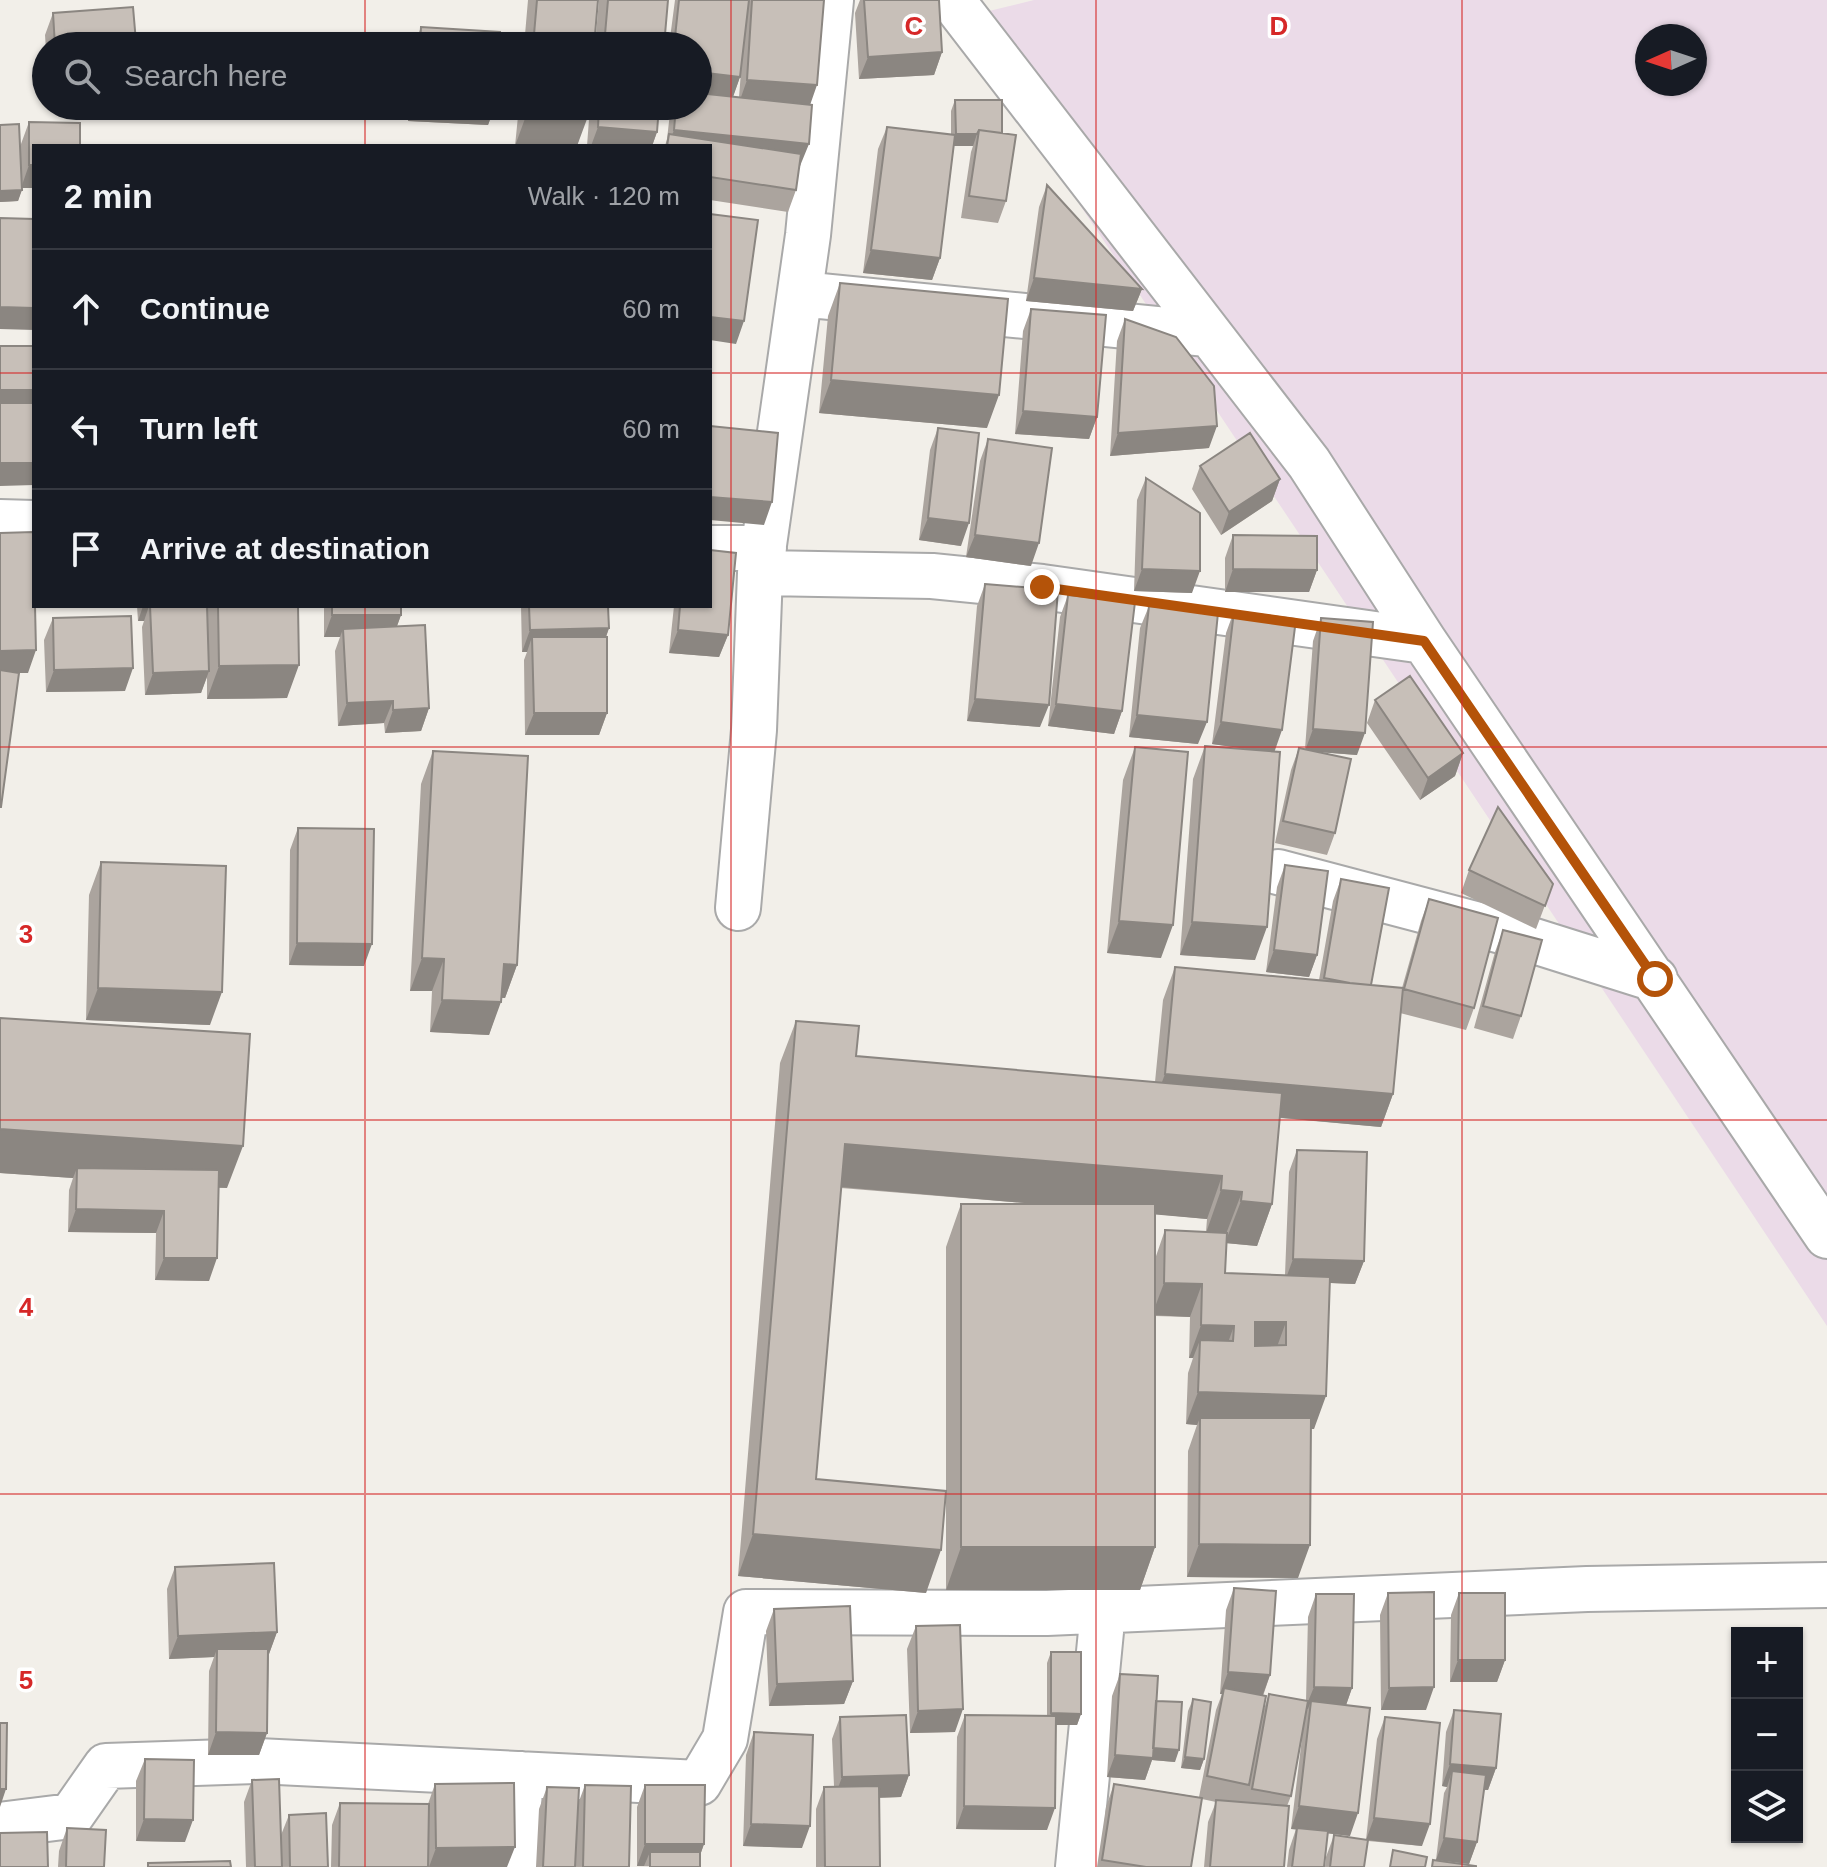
<!DOCTYPE html>
<meta charset="utf-8">
<style>
body{margin:0;font-family:Helvetica,sans-serif;background:#242831;color:#f1f3f6}
.controls{position:absolute;right:24px;bottom:24px;display:grid;overflow:hidden;border-radius:0px;box-shadow:0 2px 6px #0004}
.controls button{width:72px;height:72px;display:grid;place-items:center;padding:0;border:0;border-bottom:2px solid #363941;background:#171b24;color:#f1f3f6;font:40px sans-serif}
.compass{position:absolute;left:1635px;top:24px;width:72px;height:72px;border-radius:50%;background:#171b24;box-shadow:0 2px 6px #0004;rotate:267deg}
.stop{position:absolute;width:24px;height:24px;margin:-18px;border:6px solid #b45309;border-radius:50%;background:#fff}
.stop.end{background:#b45309;border-color:#fff;box-shadow:0 2px 8px #0008}
.list{margin:0;padding:0;list-style:none}
h2{display:flex;justify-content:space-between;align-items:center;height:104px;margin:0;padding:0 32px;font-size:34px}
h2 small{font-size:26px;font-weight:400;color:#9ea1a6}
.list li{display:grid;grid-template-columns:52px 1fr auto;gap:24px;align-items:center;box-sizing:border-box;height:120px;padding:0 32px;border-top:2px solid #363941}
.list b{display:block;font-size:30px;white-space:nowrap}
.list em{font-size:26px;font-style:normal;color:#9ea1a6}
.icon{flex:none;width:44px;height:44px;fill:none;stroke:currentColor;stroke-width:2;stroke-linecap:round;stroke-linejoin:round}
.map{position:relative;flex:none;width:1827px;height:1867px;overflow:hidden}
.search{position:absolute;background:#171b24;box-shadow:0 2px 6px #0004;left:32px;top:32px;width:680px;height:88px;display:flex;align-items:center;gap:20px;box-sizing:border-box;padding:0 28px;border-radius:44px;color:#9ea1a6;font-size:30px}
.panel{position:absolute;background:#171b24;box-shadow:0 2px 6px #0004;left:32px;top:144px;width:680px;height:464px;border-radius:0px}
.map>svg:first-child{display:block}
.industrial{fill:#ebdbe8;fill-rule:evenodd}
.lines{fill:none;stroke-linecap:round;stroke-linejoin:round}
.minor-casing{stroke:#a9a9a9;stroke-width:48}
.minor{stroke:#fff;stroke-width:44}
.wall{fill:#aba49e;fill-rule:evenodd}
.shaded-wall{fill:#8b8681}
.building{fill:#c7bfb8;stroke:#8b8681;stroke-width:2;fill-rule:evenodd}
.route{stroke:#b45309;stroke-width:10}
.grid{fill:none;stroke:#d62828;stroke-width:2;stroke-opacity:0.55}
.grid-label{font-size:26px;text-anchor:middle;font-weight:bold;fill:#d62828;stroke:#fff;stroke-width:7;stroke-linejoin:round;paint-order:stroke}
</style>
<div class="map">
<svg width="1827" height="1867" viewBox="0 0 1827 1867">
<rect width="100%" height="100%" fill="#f2efe9"/>
<path class="industrial" d="M1034,0H1827V1326L956,19ZM1647,36H1695V84H1647Z"/>
<g class="lines">
<g class="minor-casing">
<path id="minor" d="M952,0L1309,463L1424,641L1827,1236
M800,294L1207,334
M0,522L34,523
M710,548H764
M760,573L932,576L1042,587L1424,641
M1278,872L1509,933L1655,979
M738,908L754,730L760,573L808,235L831,0
M0,1825L71,1816L106,1766L258,1761L699,1783L725,1739L746,1612L1047,1613L1587,1589L1827,1585
M515,1867L521,1774
M1078,1867L1103,1611"/>
</g>
<use href="#minor" class="minor"/>
</g>
<path class="wall" d="M528,0H598L594,46H524Z
M599,0H668L664,46H595Z
M675,0H824L810,104L800,166H799L796,190L788,212L710,200V146H665L667,139L670,113L672,106H698V46H669ZM741,72L739,97L733,96L740,77Z
M860,0H939L942,52L934,75L859,79L855,13Z
M53,13L136,42L135,46H46V50L45,35Z
M421,27L499,46H414Z
M955,100L1002,133L1006,201L998,223L961,218L971,152L973,146H954L940,258L932,280L863,273L878,149L887,127L951,135V111Z
M409,106H495L488,125L408,121Z
M519,106H588L577,146H515Z
M590,106H659L657,132L652,146H587Z
M29,122L34,188H22L18,201L0,202V125L21,160V144Z
M1047,185L1142,289L1133,311L1026,301L1039,207Z
M840,283L987,428L819,413L828,316Z
M1031,309L1097,417L1089,439L1015,434L1023,331Z
M1125,319L1209,448L1110,456L1117,341Z
M938,428L961,546L919,540L930,450Z
M988,439L1031,566L966,557L980,461Z
M1200,466L1280,479L1272,501L1221,535L1192,489Z
M1146,478L1192,593L1134,591L1137,500Z
M1233,535L1317,570L1309,592H1225V558Z
M985,584L1040,727L967,721L977,606Z
M1068,595L1122,711L1114,734L1048,726L1060,617Z
M137,606H298L287,698L207,699V677L201,693L145,695L142,627L144,621H138Z
M324,606H401V615L397,626L429,708L421,731L385,733L384,723L338,726L335,651L340,637H324Z
M521,606H608L609,628L606,637L607,713L599,735H525L524,660L527,652H522Z
M674,606H710L728,635L719,657L669,653Z
M1149,606L1198,744L1129,737L1140,628Z
M1234,611L1274,752L1255,960L1180,955L1193,779L1205,746L1256,750L1212,744L1226,633Z
M53,618L125,691L46,692L44,640Z
M1321,618L1357,755L1319,752L1335,833L1327,855L1275,843L1291,770L1299,748L1305,749L1313,641Z
M1375,700L1463,753L1455,776L1420,800L1367,723Z
M1135,747L1161,958L1107,953L1123,780Z
M433,751L517,965L505,998H501L489,1035L430,1032L432,991H410L421,784Z
M298,828L364,966L289,965L290,850Z
M101,862L210,1025L86,1020L89,895Z
M1285,865L1317,955L1309,977L1266,972L1277,887Z
M1469,870L1553,884L1536,929L1461,893Z
M1341,879L1371,985L1402,988L1421,921L1429,899L1474,1008L1466,1030L1400,1013L1393,1094L1381,1127L1280,1118L1272,1204L1257,1246L1226,1243L1225,1273L1285,1275L1289,1172L1297,1150L1364,1261L1355,1284L1330,1283L1314,1429H1311L1298,1578L1187,1577L1188,1451L1197,1425L1186,1424L1188,1373L1193,1358H1189L1190,1317L1155,1316V1547L1140,1590H946V1493L926,1593L738,1576L780,1063L796,1021L856,1056L1155,1082L1163,1000L1175,967L1319,980L1333,901ZM841,1188L1037,1204H961L946,1247V1491L816,1479ZM1155,1214L1207,1219L1206,1232L1165,1230L1155,1259Z
M1503,930L1521,1016L1513,1039L1474,1028L1495,952Z
M0,1018L227,1188H219L209,1281L155,1280L156,1233L68,1232L69,1190L73,1178L0,1173Z
M175,1567L277,1632L269,1654L267,1733L259,1755H208L209,1671L214,1657L169,1659L167,1589Z
M1234,1588L1270,1675L1263,1696V1712L1269,1694L1306,1701L1308,1617L1316,1594L1352,1688L1346,1705L1350,1836L1327,1833L1324,1867H1287L1289,1850L1296,1829H1291L1302,1738L1291,1796L1287,1806L1284,1867H1204L1208,1822L1216,1802L1202,1799L1191,1867H1097L1106,1807L1114,1784L1199,1797L1216,1710L1222,1694H1220L1226,1610Z
M1388,1593L1426,1710H1381L1380,1615Z
M1459,1593L1505,1660L1497,1682H1450L1451,1615Z
M774,1609L853,1681L844,1704L769,1706L766,1631Z
M916,1626L955,1732L910,1733L907,1649Z
M1051,1652L1081,1714L1077,1725H1056L1047,1830L956,1829L957,1737L965,1715L1047,1716V1663Z
M1120,1674L1156,1701L1175,1762L1152,1760L1145,1780L1107,1777L1112,1696Z
M1193,1699L1204,1759L1200,1770L1181,1768L1188,1711Z
M1454,1710L1496,1768L1488,1790H1484L1477,1842L1469,1864L1436,1860L1444,1793L1447,1787L1442,1786L1446,1732Z
M840,1717L909,1775L901,1797L879,1798L880,1867H816V1809L824,1787L834,1786L832,1739Z
M1385,1717L1422,1846L1368,1841L1364,1867H1325L1326,1857L1334,1835L1366,1840L1377,1739Z
M754,1732L802,1848L743,1846L746,1755Z
M145,1759L185,1842L136,1841V1781Z
M252,1780L281,1835L289,1815L328,1867H246L244,1802Z
M435,1784L507,1867H331L332,1825L340,1803L428,1804Z
M585,1785L629,1867H536L539,1809L547,1787L578,1804Z
M645,1785L704,1844L700,1855V1867L637,1866V1807Z
M67,1828L104,1867H58L59,1851Z"/>
<path class="shaded-wall" d="M136,42L135,46H89Z
M942,52L934,75L859,79L868,57Z
M698,72L740,77L732,100L698,96Z
M747,80L817,85L809,108L739,103Z
M414,106H495L488,125L408,121Z
M527,113L587,119L577,146H515Z
M598,127L657,132L652,146H591Z
M674,130L809,144L800,166L710,156L668,146Z
M956,134H977L973,146H951Z
M29,165H34V188H21Z
M22,190L18,201L0,202V191Z
M871,250L940,258L932,280L863,273Z
M1034,278L1142,289L1133,311L1026,301Z
M0,307L34,308V330L0,329Z
M710,317L744,321L736,344L710,340Z
M831,380L999,395L987,428L819,413Z
M0,390H34V413H0Z
M1023,411L1097,417L1089,439L1015,434Z
M1217,426L1209,448L1110,456L1118,433Z
M0,463H34V485L0,486Z
M1280,479L1272,501L1221,535L1229,512Z
M710,497L772,502L764,525L710,520Z
M928,518L969,523L961,546L919,540Z
M975,535L1039,543L1031,566L966,557Z
M1142,569L1200,571L1192,593L1134,591Z
M1233,569L1317,570L1309,592H1225Z
M45,606H98L45,607Z
M143,606H149L144,621H138Z
M332,615H401L393,637L343,629L340,637H324Z
M609,628L601,651L532,637L527,652H522L530,630Z
M678,630L728,635L719,657L669,653Z
M36,650L28,673H0V651Z
M299,665L287,698L207,699L219,666Z
M133,668L125,691L46,692L54,670Z
M209,671L201,693L145,695L153,673Z
M975,699L1049,705L1040,727L967,721Z
M393,701L384,723L338,726L347,703Z
M1056,704L1122,711L1114,734L1048,726Z
M429,708L421,731L385,733L393,710Z
M534,713H607L599,735H525Z
M1137,715L1207,722L1198,744L1129,737Z
M1221,722L1282,730L1274,753L1212,744Z
M1313,729L1365,733L1357,755L1305,751Z
M1463,753L1455,776L1420,800L1428,778Z
M1119,921L1173,925L1161,958L1107,953Z
M1192,922L1267,927L1255,960L1180,955Z
M297,943L372,944L364,966L289,965Z
M1274,950L1317,955L1309,977L1266,972Z
M422,958L444,959L432,991H410Z
M504,964L517,965L505,998L492,997Z
M98,988L222,992L210,1025L86,1020Z
M442,1000L501,1002L489,1035L430,1032Z
M1165,1074L1393,1094L1381,1127L1153,1106Z
M0,1129L243,1146L227,1188L77,1178V1168L73,1178L0,1173Z
M845,1144L1222,1176L1207,1219L829,1186Z
M1221,1190L1242,1192L1226,1234L1206,1233Z
M1241,1201L1272,1204L1257,1246L1225,1243Z
M76,1209L164,1211L156,1233L68,1232Z
M164,1258H217L209,1281L155,1280Z
M1293,1259L1364,1261L1355,1284L1285,1281Z
M1164,1283L1202,1284L1190,1317L1152,1315Z
M1255,1322H1286L1274,1355H1243Z
M1201,1325L1234,1326L1222,1359L1200,1340L1193,1358H1189Z
M1198,1392L1326,1396L1314,1429L1200,1425V1418L1197,1425L1186,1424Z
M753,1534L941,1550L926,1593L738,1576Z
M1199,1544L1310,1545L1298,1578L1187,1577Z
M961,1547H1155L1140,1590H946Z
M277,1632L269,1654L217,1649L214,1657L169,1659L178,1636Z
M1458,1660H1505L1497,1682H1450Z
M1228,1672L1270,1675L1262,1697L1224,1688L1222,1694H1220Z
M853,1681L844,1704L769,1706L777,1684Z
M1314,1687L1352,1688L1344,1711L1311,1701L1308,1709H1305Z
M1434,1687L1426,1710H1381L1389,1688Z
M963,1709L955,1732L910,1733L918,1711Z
M1051,1713L1081,1714L1077,1725H1047Z
M216,1732L267,1733L259,1755H208Z
M1151,1748L1179,1750L1175,1762L1152,1760L1145,1780L1107,1777L1115,1755Z
M1185,1757L1204,1759L1200,1770L1181,1768Z
M1450,1764L1496,1768L1488,1790L1450,1787L1452,1771L1447,1787L1442,1786Z
M909,1775L901,1797L834,1799L842,1777Z
M0,1789H6L0,1807Z
M964,1806L1055,1808L1047,1830L956,1829Z
M1299,1806L1358,1813L1350,1836L1291,1829Z
M1374,1818L1430,1824L1422,1846L1366,1840Z
M144,1819L193,1820L185,1842L136,1841Z
M751,1824L810,1826L802,1848L743,1846Z
M1444,1838L1477,1842L1469,1864L1436,1860Z
M645,1844H704L696,1867L650,1852L644,1866H637Z
M515,1847L507,1867H429L436,1848Z"/>
<path class="building" d="M537,0H598L594,46H533Z
M608,0H668L664,46H604Z
M679,0H749L740,77L698,72V46H674Z
M752,0H824L817,85L747,80Z
M864,0H939L942,52L868,57Z
M133,7L136,42L89,46H55L53,13Z
M421,27L500,32L499,46H420Z
M698,93L812,105L809,144L674,130L676,106H698Z
M955,100H1002V133L979,130L977,134H956Z
M528,106H588L587,119L527,113Z
M599,106H659L657,132L598,127Z
M29,122L80,123V146H34V165H29Z
M19,124L22,190L0,191V125Z
M887,127L955,135L940,258L871,250Z
M979,130L1016,135L1006,201L969,196Z
M669,134L801,154L796,190L710,177V146H667Z
M1047,185L1142,289L1034,278Z
M710,214L758,220L744,321L710,317Z
M0,218L34,219V308L0,307Z
M840,283L1008,299L999,395L831,380Z
M1031,309L1106,315L1097,417L1023,411Z
M1125,319L1176,337L1214,386L1217,426L1118,433Z
M0,346H34V390H0Z
M0,403H34V463H0Z
M710,426L778,433L772,502L710,497Z
M938,428L979,433L969,523L928,518Z
M1250,433L1280,479L1229,512L1200,466Z
M988,439L1052,448L1039,543L975,535Z
M1146,478L1200,513V571L1142,569Z
M33,532L34,606H35L36,650L0,651V533Z
M1233,535L1317,536V570L1233,569Z
M710,550L736,553L728,635L678,630L680,606H710Z
M985,584L1058,590L1049,705L975,699Z
M1068,595L1135,602L1122,711L1056,704Z
M150,606H207L209,671L153,673Z
M218,606H298L299,665L219,666Z
M332,606H401V615H332Z
M529,606H608L609,628L530,630Z
M1149,606L1218,613L1207,722L1137,715Z
M1234,611L1296,619L1282,730L1221,722Z
M131,616L133,668L54,670L53,618Z
M1321,618L1373,622L1365,733L1313,729Z
M425,625L429,708L393,710V701L347,703L343,629Z
M532,637H607V713H534Z
M0,670L19,673L1,807H0Z
M1410,676L1463,753L1428,778L1375,700Z
M1205,746L1280,752L1267,927L1192,922Z
M1135,747L1188,752L1173,925L1119,921Z
M1299,748L1351,759L1335,833L1283,821Z
M433,751L528,756L517,965L504,964L501,1002L442,1000L444,959L422,958Z
M1498,807L1553,884L1545,906L1469,870Z
M298,828L374,829L372,944L297,943Z
M101,862L226,866L222,992L98,988Z
M1285,865L1328,871L1317,955L1274,950Z
M1341,879L1389,888L1371,985L1350,983L1324,978Z
M1429,899L1498,918L1474,1008L1404,989Z
M1503,930L1542,940L1521,1016L1483,1006Z
M1175,967L1403,988L1393,1094L1165,1074Z
M0,1018L250,1034L243,1146L0,1129Z
M796,1021L859,1026L856,1056L1282,1093L1272,1204L1241,1201L1242,1192L1221,1190L1222,1176L845,1144L816,1479L946,1491L941,1550L753,1534Z
M1297,1150L1367,1152L1364,1261L1293,1259Z
M77,1168L219,1170L217,1258H164V1211L76,1209Z
M961,1204H1155V1547H961Z
M1165,1230L1227,1233L1225,1273L1330,1277L1326,1396L1198,1392L1200,1340L1233,1341L1234,1326L1201,1325L1202,1284L1164,1283ZM1255,1322H1286V1345L1255,1346Z
M1200,1418H1311L1310,1545L1199,1544Z
M274,1563L277,1632L178,1636L175,1567Z
M1234,1588L1276,1591L1270,1675L1228,1672Z
M1434,1592V1687L1389,1688L1388,1593Z
M1459,1593H1505V1660H1458Z
M1316,1594H1354L1352,1688L1314,1687Z
M850,1606L853,1681L777,1684L774,1609Z
M960,1625L963,1709L918,1711L916,1626Z
M217,1649H268L267,1733L216,1732Z
M1051,1652H1081V1714L1051,1713Z
M1120,1674L1158,1676L1153,1758L1115,1755Z
M1224,1688L1266,1696L1249,1785L1207,1776Z
M1269,1694L1308,1701L1291,1796L1252,1789Z
M1193,1699L1211,1702L1204,1759L1185,1757Z
M1156,1701L1182,1702L1179,1750L1153,1748Z
M1311,1701L1370,1708L1358,1813L1299,1806Z
M1454,1710L1501,1714L1496,1768L1450,1764Z
M906,1715L909,1775L842,1777L840,1717Z
M965,1715L1056,1716L1055,1808L964,1806Z
M1385,1717L1440,1723L1430,1824L1374,1818Z
M0,1723H7L6,1789H0Z
M754,1732L813,1735L810,1826L751,1824Z
M145,1759L194,1760L193,1820L144,1819Z
M1452,1771L1486,1775L1477,1842L1444,1838Z
M279,1779L282,1867H255L252,1780Z
M514,1783L515,1847L436,1848L435,1784Z
M1114,1784L1202,1798L1191,1867H1146L1102,1860Z
M585,1785L631,1786L629,1867H583Z
M645,1785H705L704,1844H645Z
M879,1786L880,1867H825L824,1787Z
M547,1787L579,1788L575,1867H543Z
M1216,1800L1289,1806L1284,1867H1210Z
M340,1803L429,1804L428,1867H339Z
M326,1813L328,1867H290L289,1815Z
M67,1828L106,1830L104,1867H66Z
M1297,1828L1328,1831L1324,1867H1292Z
M47,1832L48,1867H0V1833Z
M1334,1835L1368,1840L1364,1867H1330Z
M1393,1850L1427,1857L1425,1867H1390Z
M650,1852H700V1867H650Z
M1433,1860L1476,1866V1867H1432Z
M230,1861L231,1867H148V1863Z"/>
<g class="lines">
<path class="route" d="M1042,587L1424,641L1655,979"/>
</g>
<path class="grid" d="M365,0V46M731,0V1867M1096,0V1867M1462,0V1867M365,106V146M0,373H34M710,373H1827M365,606V1867M0,747H1827M0,1120H1827M0,1494H1827"/>
<g class="grid-label">
<text x="914" y="35">C</text>
<text x="1279" y="35">D</text>
<text x="26" y="943">3</text>
<text x="26" y="1316">4</text>
<text x="26" y="1689">5</text>
</g>
</svg>
<div class="controls">
<button>+</button>
<button>−</button>
<button><svg class="icon" aria-label="layers" viewBox="0 0 24 24"><path d="M12 4l9 5-9 5-9-5zM3 14l9 5 9-5"/></svg></button>
</div>
<svg class="compass" viewBox="-18 -18 36 36"><path d="M0-13l5 13h-10z" fill="#e53935"/><path d="M0 13l5-13h-10z" fill="#9ea1a6"/></svg>
<div class="stop" style="left:1655px;top:979px"></div>
<div class="stop end" style="left:1042px;top:587px"></div>
<div class="search"><svg class="icon" aria-label="search" viewBox="0 0 24 24"><circle cx="10" cy="10" r="6"/><path d="M15 15l6 6"/></svg>Search here</div>
<section class="panel">
<h2>2 min<small>Walk · 120 m</small></h2>
<ul class="list">
<li><svg class="icon" aria-label="ahead" viewBox="0 0 24 24"><path d="M12 20V5M6 11l6-6 6 6"/></svg><div><b>Continue</b></div><em>60 m</em></li>
<li><svg class="icon" aria-label="left" viewBox="0 0 24 24"><path d="M17 20v-9H6M10 6l-5 5 5 5"/></svg><div><b>Turn left</b></div><em>60 m</em></li>
<li><svg class="icon" aria-label="arrive" viewBox="0 0 24 24"><path d="M6 21V4h12l-3 4 3 4H6"/></svg><div><b>Arrive at destination</b></div></li>
</ul>
</section>
</div>
